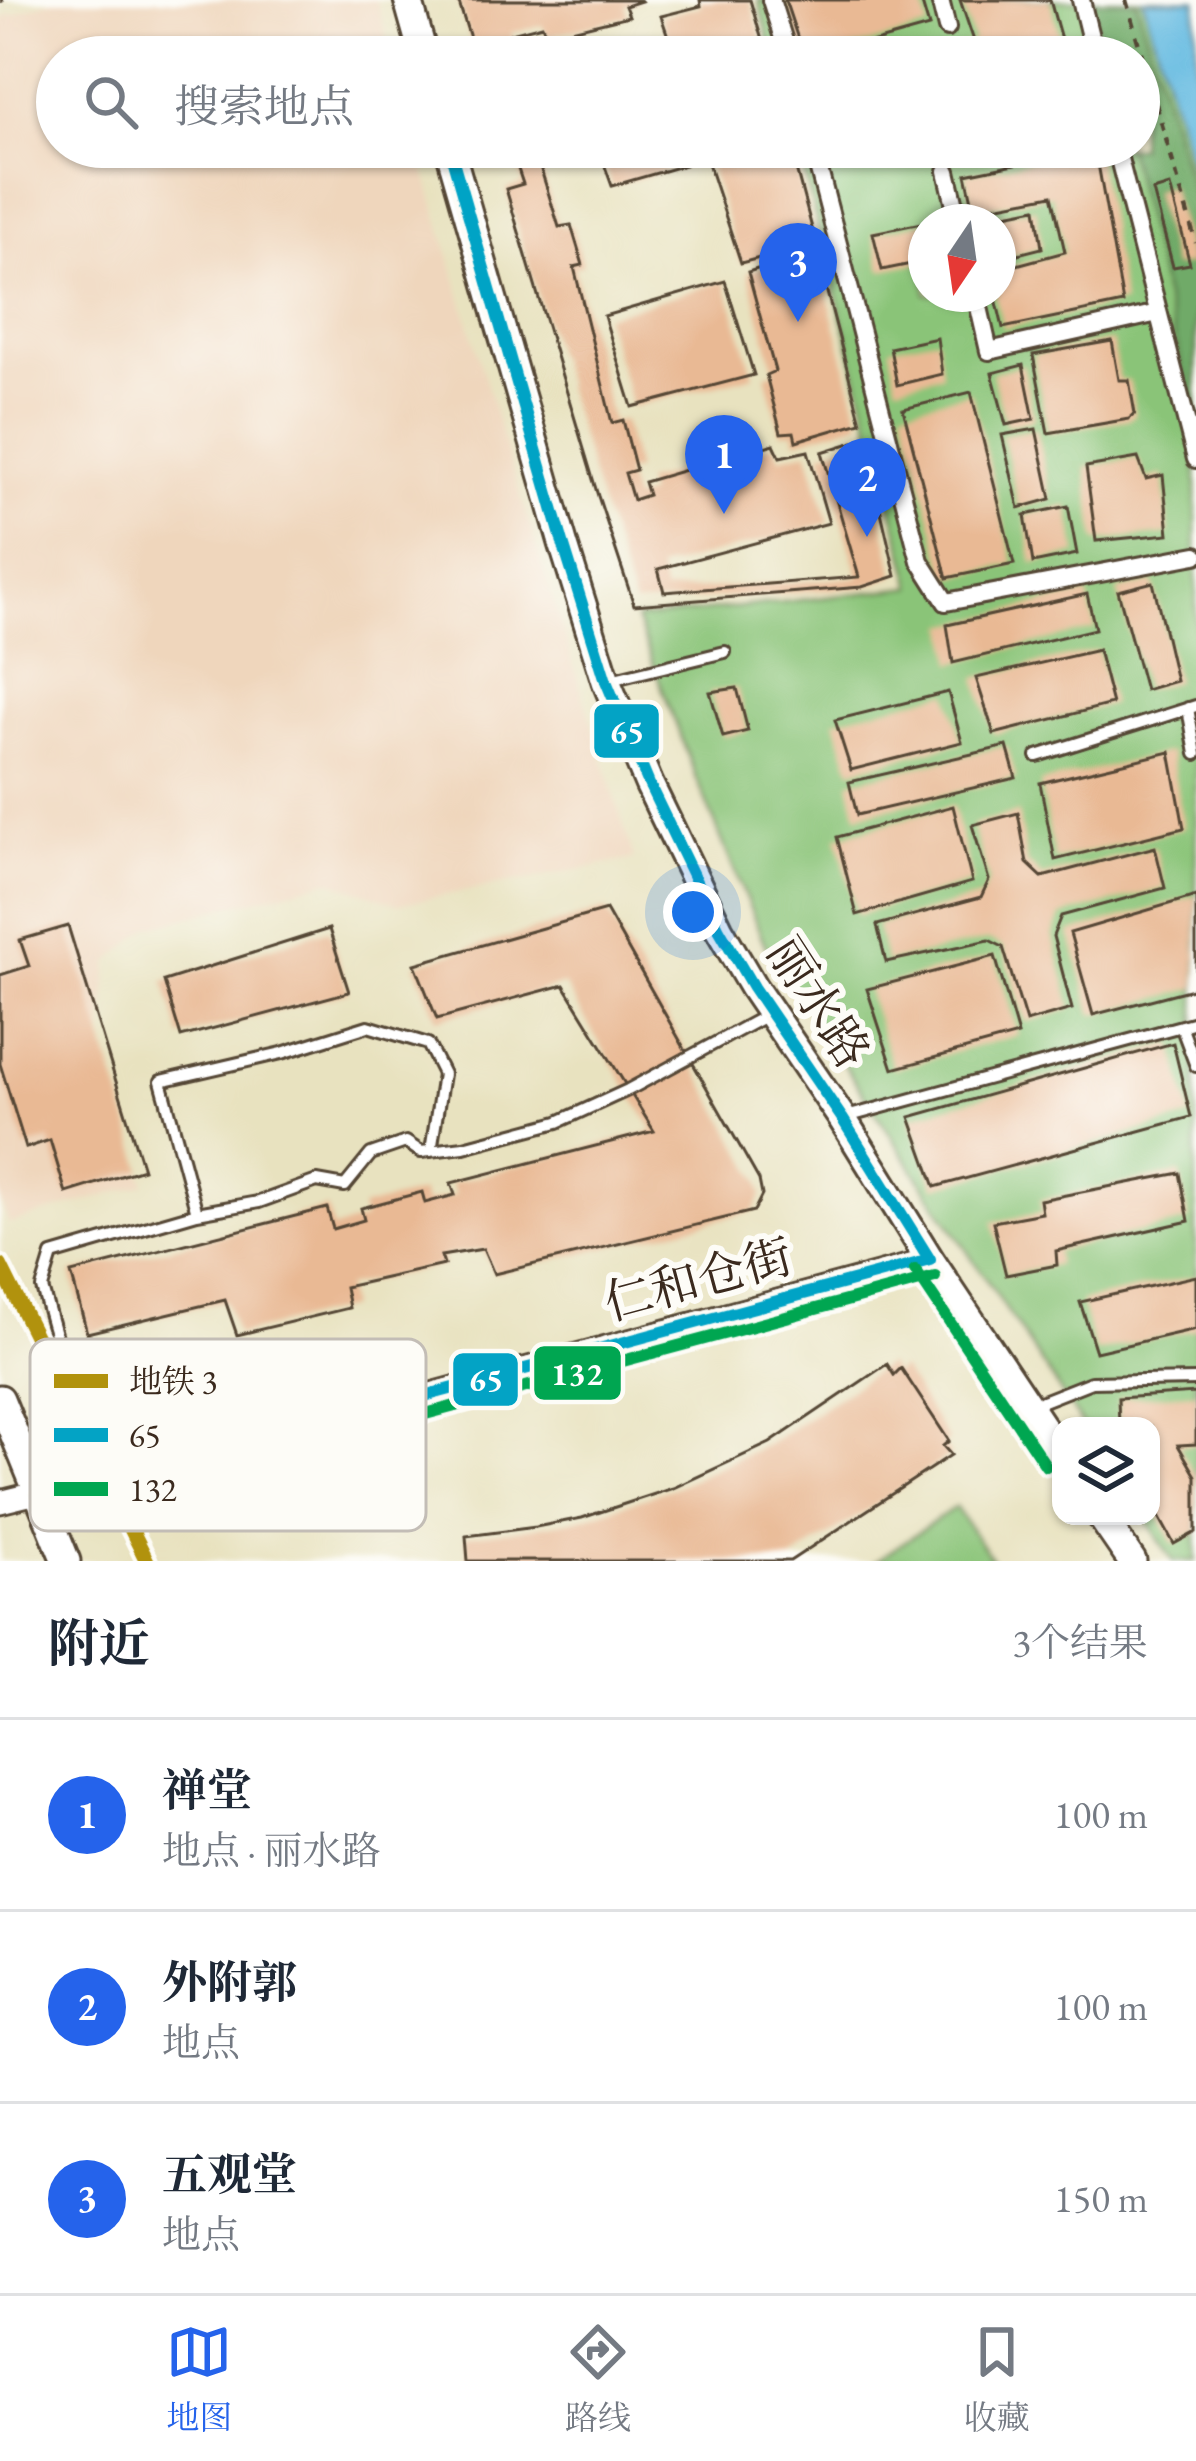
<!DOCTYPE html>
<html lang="zh">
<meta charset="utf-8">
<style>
body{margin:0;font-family:"EB Garamond","Noto Serif SC",serif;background:#f2f2f3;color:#1f2937}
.controls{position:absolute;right:36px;bottom:36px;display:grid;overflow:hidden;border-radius:24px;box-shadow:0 3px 9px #0004}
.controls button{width:108px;height:108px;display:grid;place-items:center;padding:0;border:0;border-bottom:3px solid #e0e1e3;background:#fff;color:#1f2937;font:60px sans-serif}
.compass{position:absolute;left:908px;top:204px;width:108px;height:108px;border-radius:50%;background:#fff;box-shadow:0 3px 9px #0004;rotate:193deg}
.you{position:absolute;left:693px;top:912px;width:42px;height:42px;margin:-30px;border:9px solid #fff;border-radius:50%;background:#1a73e8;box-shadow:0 0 0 18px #1a73e833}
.badge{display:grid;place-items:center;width:78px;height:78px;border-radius:50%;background:#2563eb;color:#fff;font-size:39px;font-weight:700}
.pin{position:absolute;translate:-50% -99px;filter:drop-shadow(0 3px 6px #0008)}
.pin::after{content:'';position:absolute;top:63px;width:42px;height:36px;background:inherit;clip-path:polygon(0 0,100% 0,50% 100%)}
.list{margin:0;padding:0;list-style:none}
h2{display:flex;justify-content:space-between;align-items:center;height:156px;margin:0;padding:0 48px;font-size:51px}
h2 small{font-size:39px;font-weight:400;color:#747a83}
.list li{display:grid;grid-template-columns:78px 1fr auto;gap:36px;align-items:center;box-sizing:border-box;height:192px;padding:0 48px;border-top:3px solid #e0e1e3}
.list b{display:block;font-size:45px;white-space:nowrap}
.list p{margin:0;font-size:39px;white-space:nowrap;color:#747a83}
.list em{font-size:39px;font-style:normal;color:#747a83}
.icon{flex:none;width:66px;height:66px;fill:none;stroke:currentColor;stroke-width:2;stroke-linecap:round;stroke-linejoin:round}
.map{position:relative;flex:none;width:1196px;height:1561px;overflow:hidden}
.search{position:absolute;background:#fff;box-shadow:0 3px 9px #0004;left:36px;right:36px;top:36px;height:132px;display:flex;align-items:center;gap:30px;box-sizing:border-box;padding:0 42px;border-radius:66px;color:#747a83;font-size:45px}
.sheet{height:732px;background:#fff}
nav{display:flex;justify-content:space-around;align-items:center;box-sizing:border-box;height:168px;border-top:3px solid #e0e1e3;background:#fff;font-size:33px;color:#747a83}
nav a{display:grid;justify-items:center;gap:6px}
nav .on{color:#2563eb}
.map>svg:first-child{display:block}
.built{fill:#efd6bc}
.green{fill:#8ac478;stroke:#62774b;stroke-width:3;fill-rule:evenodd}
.forest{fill:#6faa68;stroke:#556a43;stroke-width:3}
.water{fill:#64bae1;stroke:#507280;stroke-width:3}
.building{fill:#e9b994}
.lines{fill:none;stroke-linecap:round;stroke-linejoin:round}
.service-casing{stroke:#554636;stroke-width:16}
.pedestrian-casing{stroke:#554636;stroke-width:22}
.minor-casing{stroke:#554636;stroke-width:27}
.tertiary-casing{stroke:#554636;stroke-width:33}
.path{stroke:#554636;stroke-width:4.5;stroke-dasharray:9 9;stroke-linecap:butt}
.service{stroke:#fff;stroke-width:10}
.pedestrian{stroke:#fff;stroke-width:16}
.minor{stroke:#fff;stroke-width:21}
.tertiary{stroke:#fff;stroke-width:27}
.bus-1-casing{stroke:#fdfcf7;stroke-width:21}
.bus-2-casing{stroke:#fdfcf7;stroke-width:21}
.bus-1{stroke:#03a3c5;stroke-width:12}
.bus-2{stroke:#00a651;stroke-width:12}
.metro-1-casing{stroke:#fdfcf7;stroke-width:24}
.metro-1{stroke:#b1920c;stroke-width:15}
.labels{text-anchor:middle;stroke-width:12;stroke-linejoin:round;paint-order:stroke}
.street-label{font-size:48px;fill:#3b2a1e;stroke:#fdfcf7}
.key{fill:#fdfcf7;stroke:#c3bdb6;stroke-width:3}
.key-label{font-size:33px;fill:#3b2a1e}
.line-badge{stroke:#fdfcf7;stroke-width:4.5}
.badge-label{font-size:33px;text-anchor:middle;font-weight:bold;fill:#fff}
</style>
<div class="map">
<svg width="1196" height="1561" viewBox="0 0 1196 1561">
<rect width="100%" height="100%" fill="#fdfcf7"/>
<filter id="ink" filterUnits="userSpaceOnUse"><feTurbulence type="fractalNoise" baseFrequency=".00833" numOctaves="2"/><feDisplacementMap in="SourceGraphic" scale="24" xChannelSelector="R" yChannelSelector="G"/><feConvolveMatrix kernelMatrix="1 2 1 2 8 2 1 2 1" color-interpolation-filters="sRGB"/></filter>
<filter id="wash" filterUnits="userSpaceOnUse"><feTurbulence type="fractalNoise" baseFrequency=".004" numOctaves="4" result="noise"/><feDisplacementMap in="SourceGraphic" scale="48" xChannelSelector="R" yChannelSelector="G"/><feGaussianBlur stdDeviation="2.7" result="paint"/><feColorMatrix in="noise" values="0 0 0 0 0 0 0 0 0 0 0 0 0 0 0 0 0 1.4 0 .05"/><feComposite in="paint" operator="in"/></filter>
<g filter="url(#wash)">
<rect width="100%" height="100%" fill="#e8e2bf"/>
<path class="built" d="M53,0H376L392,57H57V147H418L500,430L634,859L398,904L329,880L149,927L109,962L101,1047L145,1184L9,1224L0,1200V19Z"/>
<path class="green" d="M758,0H1158L1196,120V1561H1173L1143,1516H1151V1426H1083L765,945L696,777L636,619L913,587L797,147H1139V57H773ZM926,222H998V294H926Z
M955,1507L993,1561H876Z"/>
<path class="forest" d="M1090,0H1136L1196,205V421L1127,147H1139V57H1105Z"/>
<path class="water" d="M1143,0H1196V182Z"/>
<g id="blocks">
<path class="building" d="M458,0H640L641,1L625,6L629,16L547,36L542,25L511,33L518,57H476Z
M700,0H750L767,57H675L661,16L701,6Z
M785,0H921L929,27L821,57H804Z
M960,0H1050L1066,57H943L942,53L974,41Z
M501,147H542L544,154L537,157L559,227L571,225L583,265L574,267L612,423L623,420L636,470L625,473L633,500L648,495L644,482L774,444L780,457L808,451L829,523L658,569L664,592L859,577L822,452L864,439L896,576L862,587L634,605L598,496L506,189L523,184L516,163L507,165Z
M598,147H679L685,165L612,186Z
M716,147H790L816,243L741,263L704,151Z
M832,147H866L868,158L836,163Z
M1095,147L1123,303L1003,328L995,294H998V270L1065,252L1052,195L974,210L966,174L1049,157L1046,148Z
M1170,186L1190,264L1173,267L1153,191Z
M1036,208L1042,248L998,259V222L976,220Z
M926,222V261L882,270L873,233Z
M816,250L861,422L796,441L794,432L781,433L766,375L775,371L748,272Z
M725,281L754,375L632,407L604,316Z
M937,338L942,374L897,385L890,348Z
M1112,341L1119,380H1129L1135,414L1129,419L1048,433L1033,355Z
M1023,365L1034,419L1006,425L992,373Z
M971,392L1014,564L947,578L903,409Z
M1036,429L1051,499L1019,508L1002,435Z
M1138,458L1146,479L1163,475L1169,534L1096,541L1086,467Z
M1068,506L1077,554L1033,563L1025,515Z
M1153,582L1176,681L1145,690L1118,591Z
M1087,594L1095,629L953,663L947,625Z
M1098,650L1112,704L994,734L976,678Z
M737,688L748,731L723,737L710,692Z
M948,692L962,742L851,770L835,720Z
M1007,746L1016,778L857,815L849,782Z
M1170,752L1184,828L1055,860L1040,783Z
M953,806L972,882L857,915L837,837Z
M1018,813L1027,863L1042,877L1155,847L1165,888L1061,916L1053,936L1072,1009L1026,1022L1003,947L989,940L886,962L877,925L981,897L989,880L972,825Z
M1196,896V988L1093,1015L1070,933Z
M606,910L759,1180L762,1195L754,1211L494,1274L483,1249L441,1256L444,1265L345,1287L349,1308L237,1335L225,1300L87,1333L71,1273L327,1208L333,1229L364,1220L361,1208L422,1192L425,1203L455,1195L451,1183L654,1131L564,985L437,1019L415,964Z
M68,926L143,1169L66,1193L50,1140L26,1148L0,1064V975L29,966L20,940Z
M329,929L349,992L181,1037L164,981Z
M995,956L1018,1035L893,1069L867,989Z
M1173,1043L1191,1117L935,1187L910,1117Z
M1180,1173L1189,1221L1056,1251L1057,1265L1006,1275L993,1222L1042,1213L1040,1200Z
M1196,1276V1329L1096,1352L1080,1302Z
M887,1364L894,1375L901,1368L949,1441L943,1446L951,1455L790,1561H468L466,1536L536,1527L582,1518L673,1488L770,1443Z
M1196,1393V1444L1178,1445L1196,1476V1532L1174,1544L1151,1502V1426H1119L1118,1398Z"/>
</g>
</g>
<g filter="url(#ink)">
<use href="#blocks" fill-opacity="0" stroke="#554636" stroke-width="3"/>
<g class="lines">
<g class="service-casing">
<path id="service" d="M606,681L725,652
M1188,708L1196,754
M1037,756L1196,706
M1181,1026L1196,1066
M846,1117L1196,1022
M197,1213L161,1081L282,1053L368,1026L428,1044L443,1074L431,1151
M57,1341L42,1288L52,1255L197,1213L259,1202L317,1181L345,1186L371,1154L406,1142L421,1152L464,1147L558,1122L628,1090L769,1014
M1030,1406L1091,1382L1196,1380"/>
</g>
<g class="pedestrian-casing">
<path id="pedestrian" d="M771,0L789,57
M940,0L947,28
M1081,0L1095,57
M813,147L920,561L946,602L1196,555
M1116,147L1196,459
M947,171L959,222
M976,294L989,351L1158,313"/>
</g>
<g class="minor-casing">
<path id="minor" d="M0,1502L361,1413L930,1260"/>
</g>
<g class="tertiary-casing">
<path id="tertiary" d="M408,0L424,57
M449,147L563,543L606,681L649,784L719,929L753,987L842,1118L930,1260L1061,1456
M0,1399L66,1561
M1101,1516L1132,1561"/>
</g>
<path class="path" d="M1126,0L1196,243
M0,1L3,0"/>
<use href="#service" class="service"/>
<use href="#pedestrian" class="pedestrian"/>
<use href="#minor" class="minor"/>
<use href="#tertiary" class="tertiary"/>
<g class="bus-1-casing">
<path id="bus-1" d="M449,147L563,543L606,681L649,784L719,929L753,987L842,1118L930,1260
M40,1493L361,1413L930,1260"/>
</g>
<g class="bus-2-casing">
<path id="bus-2" d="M915,1270L1046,1466
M44,1510L366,1430L935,1277"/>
</g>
<use href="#bus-1" class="bus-1"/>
<use href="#bus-2" class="bus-2"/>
<g class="metro-1-casing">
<path id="metro-1" d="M0,1265L147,1561"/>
</g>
<use href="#metro-1" class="metro-1"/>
</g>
</g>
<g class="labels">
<g class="street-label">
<text transform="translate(819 1002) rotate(57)" y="17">丽水路</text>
<text transform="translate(698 1279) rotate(-15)" y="17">仁和仓街</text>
</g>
</g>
<rect x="30" y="1339" width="396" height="192" rx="18" class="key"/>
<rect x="54" y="1374" width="54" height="14" fill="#b1920c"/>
<rect x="54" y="1428" width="54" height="14" fill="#03a3c5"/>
<rect x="54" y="1482" width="54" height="14" fill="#00a651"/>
<g class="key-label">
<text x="129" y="1393">地铁 3</text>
<text x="129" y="1447">65</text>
<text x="129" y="1501">132</text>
</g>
<g class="line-badge">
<rect x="592" y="702" width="69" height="58" rx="12" fill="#03a3c5"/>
<rect x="532" y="1344" width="91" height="58" rx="12" fill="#00a651"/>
<rect x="451" y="1351" width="69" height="57" rx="12" fill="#03a3c5"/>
</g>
<g class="badge-label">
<text x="627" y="743">65</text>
<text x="577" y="1385">132</text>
<text x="486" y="1391">65</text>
</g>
</svg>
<div class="controls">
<button><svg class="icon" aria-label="layers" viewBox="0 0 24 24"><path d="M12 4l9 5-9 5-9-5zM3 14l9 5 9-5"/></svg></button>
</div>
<svg class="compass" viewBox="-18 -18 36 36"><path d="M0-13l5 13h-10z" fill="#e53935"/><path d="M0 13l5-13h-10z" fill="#747a83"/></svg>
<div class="you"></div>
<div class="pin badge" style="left:724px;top:514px">1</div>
<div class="pin badge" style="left:867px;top:537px">2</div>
<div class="pin badge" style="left:798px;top:322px">3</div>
<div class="search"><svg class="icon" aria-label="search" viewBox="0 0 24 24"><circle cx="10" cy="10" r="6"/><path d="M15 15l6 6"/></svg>搜索地点</div>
</div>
<section class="sheet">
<h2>附近<small>3个结果</small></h2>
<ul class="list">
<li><span class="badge">1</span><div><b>禅堂</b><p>地点 · 丽水路</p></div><em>100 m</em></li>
<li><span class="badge">2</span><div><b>外附郭</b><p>地点</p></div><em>100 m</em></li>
<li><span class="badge">3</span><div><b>五观堂</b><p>地点</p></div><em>150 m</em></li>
</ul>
</section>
<nav>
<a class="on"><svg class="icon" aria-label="map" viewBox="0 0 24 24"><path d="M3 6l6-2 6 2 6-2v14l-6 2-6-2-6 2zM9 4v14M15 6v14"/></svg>地图</a>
<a><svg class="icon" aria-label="directions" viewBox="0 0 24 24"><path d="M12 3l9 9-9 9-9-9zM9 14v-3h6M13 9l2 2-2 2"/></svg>路线</a>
<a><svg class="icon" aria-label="saved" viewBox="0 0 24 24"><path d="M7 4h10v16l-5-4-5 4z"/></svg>收藏</a>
</nav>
